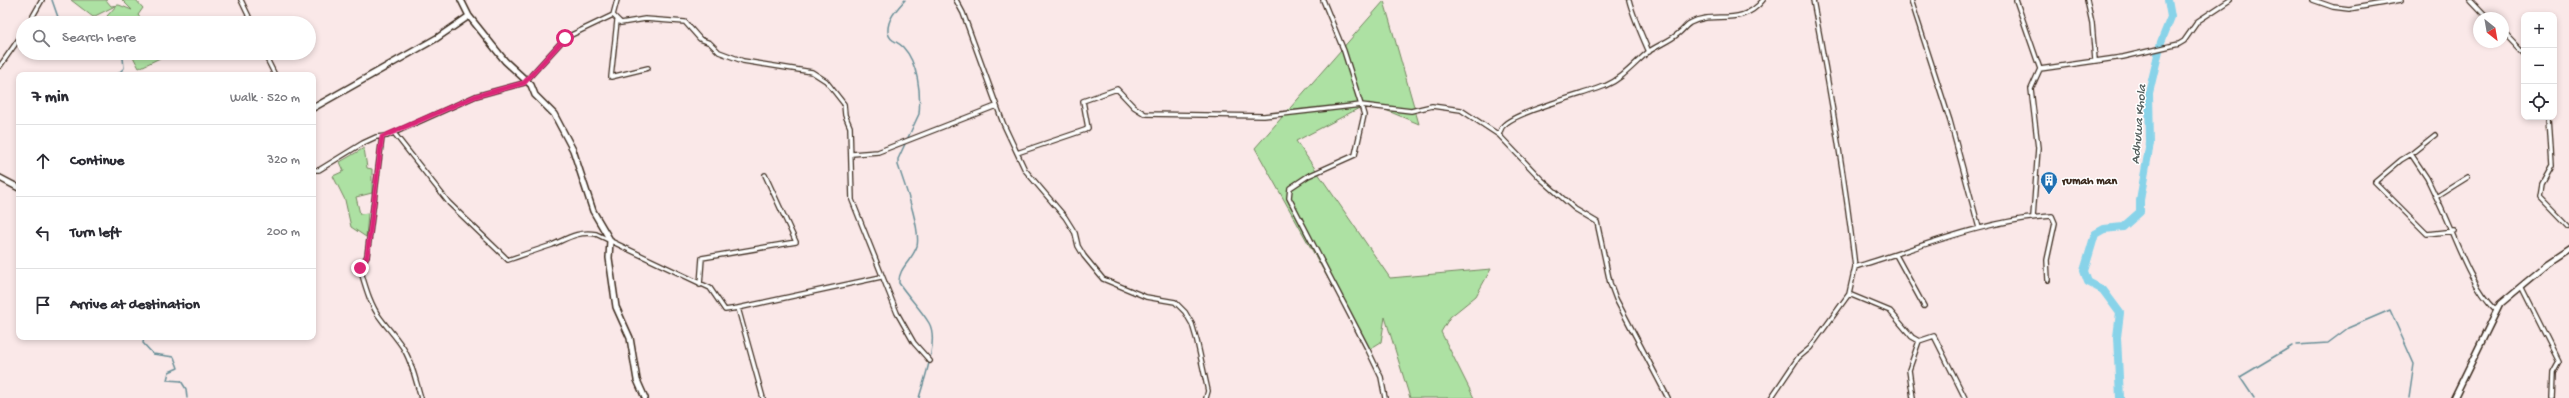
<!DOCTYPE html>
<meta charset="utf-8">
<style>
body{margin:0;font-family:"Gochi Hand",sans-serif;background:#f2f2f3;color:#2b2b33}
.controls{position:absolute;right:12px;top:12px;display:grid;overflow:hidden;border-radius:8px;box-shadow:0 2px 6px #0003}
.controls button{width:36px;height:36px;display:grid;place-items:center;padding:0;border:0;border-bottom:1px solid #e1e1e2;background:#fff;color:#2b2b33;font:20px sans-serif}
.compass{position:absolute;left:2473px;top:12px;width:36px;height:36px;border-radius:50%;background:#fff;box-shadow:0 2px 6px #0003;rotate:149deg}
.stop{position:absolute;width:12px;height:12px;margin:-9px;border:3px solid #db2777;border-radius:50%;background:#fff}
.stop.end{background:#db2777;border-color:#fff;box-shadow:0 1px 4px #0008}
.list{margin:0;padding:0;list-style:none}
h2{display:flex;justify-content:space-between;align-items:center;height:52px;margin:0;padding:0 16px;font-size:17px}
h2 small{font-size:13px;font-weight:400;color:#7c7c81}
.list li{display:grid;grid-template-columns:26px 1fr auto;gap:12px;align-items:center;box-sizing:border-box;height:72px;padding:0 16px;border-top:1px solid #e1e1e2}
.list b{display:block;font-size:15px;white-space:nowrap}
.list em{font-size:13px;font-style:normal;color:#7c7c81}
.icon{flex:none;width:22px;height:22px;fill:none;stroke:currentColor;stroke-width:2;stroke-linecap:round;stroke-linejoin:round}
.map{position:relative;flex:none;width:2569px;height:398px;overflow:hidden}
.search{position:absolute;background:#fff;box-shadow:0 2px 6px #0003;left:16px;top:16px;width:300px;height:44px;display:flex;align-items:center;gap:10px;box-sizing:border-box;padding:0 14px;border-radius:22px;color:#7c7c81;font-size:15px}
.panel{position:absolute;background:#fff;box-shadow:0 2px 6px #0003;left:16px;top:72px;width:300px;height:268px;border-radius:8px}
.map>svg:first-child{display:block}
.green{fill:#ade1a3;stroke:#748660}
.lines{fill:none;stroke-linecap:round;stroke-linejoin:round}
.stream{stroke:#698f98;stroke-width:1.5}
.river{stroke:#88d3e9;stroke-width:8}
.street-casing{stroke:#3b2a1e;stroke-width:6}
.secondary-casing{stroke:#3b2a1e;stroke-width:8}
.street{stroke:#fff;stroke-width:3.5}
.secondary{stroke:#fff;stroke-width:5}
.route{stroke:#db2777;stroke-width:5}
.labels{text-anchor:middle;stroke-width:3;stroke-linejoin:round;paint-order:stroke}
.poi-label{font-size:12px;font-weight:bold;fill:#3b2a1e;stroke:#fff;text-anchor:start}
.water-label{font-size:13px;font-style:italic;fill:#525d5b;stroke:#fff}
</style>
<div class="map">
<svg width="2569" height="398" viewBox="0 0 2569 398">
<rect width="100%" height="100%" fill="#fae8e8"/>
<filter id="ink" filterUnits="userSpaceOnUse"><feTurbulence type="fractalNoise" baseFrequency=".025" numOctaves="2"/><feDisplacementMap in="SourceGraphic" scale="8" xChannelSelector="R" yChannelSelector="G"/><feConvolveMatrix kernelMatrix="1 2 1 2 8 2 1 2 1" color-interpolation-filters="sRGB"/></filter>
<g filter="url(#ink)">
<path class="green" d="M71,0H106L111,6L119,5L132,10L122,0H136L143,8L138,15L144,23H113L107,16L117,5L93,17Z
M1384,1L1419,124L1369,103L1296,141L1390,278L1491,269L1476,296L1450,317L1441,332L1474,398H1410L1385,317L1381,342L1368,350L1255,148Z
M131,53H159L160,58L139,68Z
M364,148L367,168L372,169V193L356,197L360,214L368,213L366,237L351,227L345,200L333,176L344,171L340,162Z"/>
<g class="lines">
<path class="stream" d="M52,0L60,23
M905,0C897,9 887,19 888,32C889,41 897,41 903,47C918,63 921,93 919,114L898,159V165C904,183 921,229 917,246C912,261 898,268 899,283C908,297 921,309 929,323C939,340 924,380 919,398
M79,23L92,20L105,23
M112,53L123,58L124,68L117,75
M144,337L143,343L153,354L174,357L178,368L169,372L167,380L181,381L186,389L187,398
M2296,345L2328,343L2348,328L2390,310L2414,364L2409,398
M2254,398L2240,377L2292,346"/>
<path class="river" d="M2120,398L2117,337L2120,313L2103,290L2088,282L2084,271L2095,234L2104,229L2123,227L2140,212V200L2150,143L2149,93L2161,42L2171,17L2168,0"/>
<g class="street-casing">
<path id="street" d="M241,0L252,23
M956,0L963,13L1003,123L1025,170L1065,217L1075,233L1078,246L1084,256L1103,279L1146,297L1175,302L1185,312L1192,324L1197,341L1208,391L1206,398
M1323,0L1344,51L1361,105L1411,111L1432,106L1461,110L1499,135L1541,179L1575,209L1597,222L1610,283L1616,299L1668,398
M1629,0C1633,16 1642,36 1649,52
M1813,0C1830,89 1845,177 1855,267C1919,248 1984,220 2052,216L2055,223L2047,260L2048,280
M1911,0L1950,121L1979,228
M2016,0L2040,69L2031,89L2038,148L2033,217
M2087,0L2092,23L2095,60
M2313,0L2333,7L2349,9L2401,0
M2471,0L2488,18
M613,15L621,23L645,19L685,22L700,39L710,43L719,52L743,61L812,72L826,81L844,104L845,115L850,127L852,200L897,313L914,343L930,361
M617,21L611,77L648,68
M29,23L42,0
M2503,32L2524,54
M264,53L275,75
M0,66L23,33
M2040,69L2123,57L2179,44L2184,41L2198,21L2230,0
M2549,117L2552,166L2542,184L2540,196L2569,226
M394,133L449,203L508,260C522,255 537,250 552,245C568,238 578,231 596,234L710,288L725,310L738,308
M1499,135C1500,132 1501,128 1503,126C1515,112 1584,94 1605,86C1622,79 1634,64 1648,52C1658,45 1670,41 1679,33C1683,30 1686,25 1690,23C1713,10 1741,28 1763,0
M2435,135L2411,154L2427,178L2436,197
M382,137L367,256L360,268C365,285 370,305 381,319C389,330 398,339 405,351C413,366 416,382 421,398
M1017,153L1085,130L1088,128L1083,101L1117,89L1134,107L1145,114L1264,116L1361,105L1364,115L1355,155L1308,176L1290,188L1289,198L1368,350L1381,377L1385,398
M852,154L878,152L996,106
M2411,154L2401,160L2375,182L2427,234L2454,231
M313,170H319L363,143L376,137L387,136L476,96L524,83L565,38L613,15L617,0
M2468,177L2436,197C2454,233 2468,283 2496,310
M1896,255L1924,306
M700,285L702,258L796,242L765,175
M2521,286L2559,362L2553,373L2552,398
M1849,294L1890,311L1912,337L1919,341L1934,336L1965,398
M763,398L738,308L881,277
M1771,398L1798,358L1810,348L1849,294L1855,267
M1913,398L1909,370L1919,341"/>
</g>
<g class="secondary-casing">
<path id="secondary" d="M461,0L469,16L505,61L531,85L535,95L554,114L573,150L593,211L610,240L609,258L616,307L630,338L637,380L645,398
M313,108L437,38L469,16
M0,178L19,188
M2454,398L2500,304L2548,264L2569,250"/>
</g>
<use href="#street" class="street"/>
<use href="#secondary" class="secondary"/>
</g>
</g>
<g class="lines" filter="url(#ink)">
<path class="route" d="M360,268L367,256L382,137L476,96L524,83L565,38"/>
</g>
<defs>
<g id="building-pin" transform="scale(0.9)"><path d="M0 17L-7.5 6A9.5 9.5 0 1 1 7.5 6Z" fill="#1f6fb2" stroke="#fff"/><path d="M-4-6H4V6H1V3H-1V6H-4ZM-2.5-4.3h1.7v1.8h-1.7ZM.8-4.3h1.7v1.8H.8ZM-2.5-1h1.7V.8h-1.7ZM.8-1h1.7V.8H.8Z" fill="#fff"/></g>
</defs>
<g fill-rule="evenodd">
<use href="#building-pin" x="2049" y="180"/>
</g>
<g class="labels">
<g class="poi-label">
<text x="2062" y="184">rumah man</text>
</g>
<g class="water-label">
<text transform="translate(2137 124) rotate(-85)" y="5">Adhuwa Khola</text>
</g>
</g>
</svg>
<div class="controls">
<button>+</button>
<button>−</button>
<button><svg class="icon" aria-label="locate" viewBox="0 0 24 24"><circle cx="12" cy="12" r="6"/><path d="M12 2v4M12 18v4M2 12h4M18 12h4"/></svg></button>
</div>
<svg class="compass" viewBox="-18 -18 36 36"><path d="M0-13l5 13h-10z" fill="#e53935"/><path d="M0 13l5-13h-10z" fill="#7c7c81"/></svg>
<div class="stop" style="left:565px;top:38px"></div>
<div class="stop end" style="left:360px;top:268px"></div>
<div class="search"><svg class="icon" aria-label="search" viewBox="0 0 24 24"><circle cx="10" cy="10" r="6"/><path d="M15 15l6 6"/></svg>Search here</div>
<section class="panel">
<h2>7 min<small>Walk · 520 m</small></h2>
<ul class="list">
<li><svg class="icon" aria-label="ahead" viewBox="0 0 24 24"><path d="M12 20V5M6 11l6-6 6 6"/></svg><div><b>Continue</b></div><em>320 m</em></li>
<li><svg class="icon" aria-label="left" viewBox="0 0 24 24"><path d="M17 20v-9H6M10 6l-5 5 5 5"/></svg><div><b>Turn left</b></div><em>200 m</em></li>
<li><svg class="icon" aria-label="arrive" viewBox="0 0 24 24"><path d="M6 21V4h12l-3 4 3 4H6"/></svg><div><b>Arrive at destination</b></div></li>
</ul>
</section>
</div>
